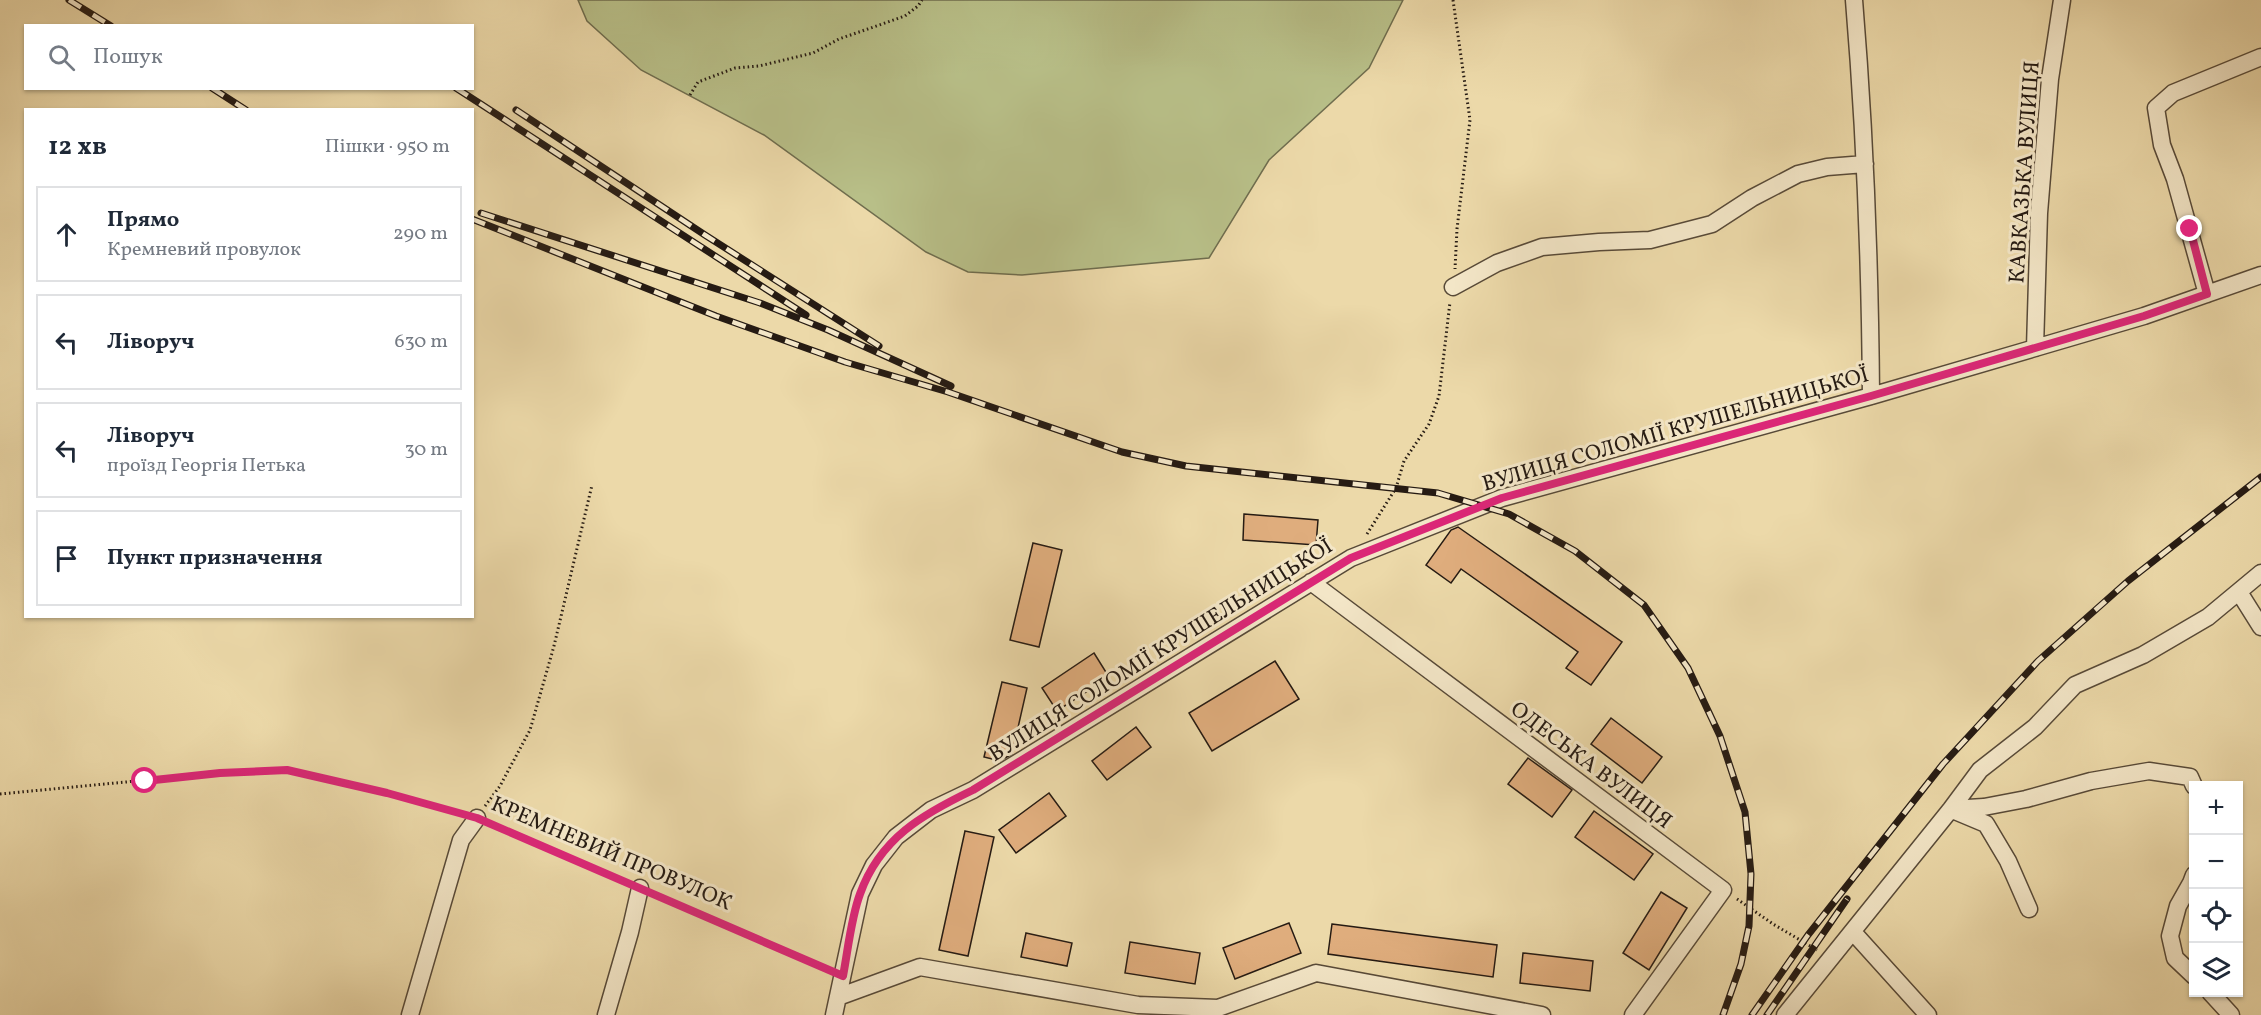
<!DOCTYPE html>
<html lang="uk">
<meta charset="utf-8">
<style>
body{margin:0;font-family:Vollkorn,serif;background:#f6f6f7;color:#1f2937}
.controls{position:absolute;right:18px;bottom:18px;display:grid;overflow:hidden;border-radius:0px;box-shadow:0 2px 4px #0004}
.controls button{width:54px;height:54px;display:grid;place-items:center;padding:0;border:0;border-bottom:2px solid #e0e1e3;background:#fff;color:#1f2937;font:30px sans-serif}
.stop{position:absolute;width:18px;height:18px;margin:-14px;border:4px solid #db2777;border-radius:50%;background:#fff}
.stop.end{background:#db2777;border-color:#fff;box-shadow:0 2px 6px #0008}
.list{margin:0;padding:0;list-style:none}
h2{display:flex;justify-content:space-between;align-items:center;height:78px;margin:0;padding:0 24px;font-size:26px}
h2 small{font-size:20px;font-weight:400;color:#747a83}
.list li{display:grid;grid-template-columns:39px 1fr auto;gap:18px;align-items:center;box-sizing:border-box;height:96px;margin:0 12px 12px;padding:0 12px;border:2px solid #e0e1e3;border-radius:0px}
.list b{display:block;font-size:22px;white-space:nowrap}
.list p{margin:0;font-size:20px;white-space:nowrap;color:#747a83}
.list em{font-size:20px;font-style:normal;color:#747a83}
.icon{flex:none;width:33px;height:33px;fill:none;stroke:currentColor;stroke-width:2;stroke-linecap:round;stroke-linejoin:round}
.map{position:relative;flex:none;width:2261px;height:1015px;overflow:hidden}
.search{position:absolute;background:#fff;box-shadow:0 2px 4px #0004;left:24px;top:24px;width:450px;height:66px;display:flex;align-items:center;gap:15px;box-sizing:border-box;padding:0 21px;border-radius:0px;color:#747a83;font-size:22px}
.panel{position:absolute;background:#fff;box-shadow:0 2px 4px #0004;left:24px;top:108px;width:450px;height:510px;border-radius:0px}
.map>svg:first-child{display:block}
.green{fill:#b8bf88;stroke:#6f6d4e;stroke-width:1.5}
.building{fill:#dfad7d;stroke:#261b13;stroke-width:1.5}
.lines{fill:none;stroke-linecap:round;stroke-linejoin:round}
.street-casing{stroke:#584a38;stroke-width:19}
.path{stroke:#261b13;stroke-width:3;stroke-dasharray:1.5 3;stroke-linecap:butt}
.street{stroke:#f3e6c7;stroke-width:16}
.rail-casing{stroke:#261b13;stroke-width:7}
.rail{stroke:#f3e6c7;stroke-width:4.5;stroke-dasharray:14;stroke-linecap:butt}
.route{stroke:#db2777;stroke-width:8}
.labels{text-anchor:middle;stroke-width:6;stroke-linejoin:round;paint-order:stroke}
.street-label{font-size:22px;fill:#261b13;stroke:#f3e6c7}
</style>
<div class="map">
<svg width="2261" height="1015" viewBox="0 0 2261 1015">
<rect width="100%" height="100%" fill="#ecd9a9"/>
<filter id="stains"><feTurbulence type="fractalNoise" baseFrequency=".00333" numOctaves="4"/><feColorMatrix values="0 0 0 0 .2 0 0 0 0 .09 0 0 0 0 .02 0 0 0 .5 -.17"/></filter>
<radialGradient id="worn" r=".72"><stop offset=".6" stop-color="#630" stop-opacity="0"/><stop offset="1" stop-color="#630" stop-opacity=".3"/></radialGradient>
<path class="green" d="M578,0H1403L1369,68L1269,160L1209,258L1022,275L968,272L926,252L764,135L641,70L587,21Z"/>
<path class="building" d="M1244,514L1318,520L1316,545L1243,540Z
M1458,527L1622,642L1591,685L1566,668L1578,652L1461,569L1451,583L1426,565L1451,530Z
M1033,543L1062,550L1039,647L1010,640Z
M1094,653L1109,677L1057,711L1042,688Z
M1275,661L1299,699L1212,751L1189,713Z
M1002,682L1027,688L1012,754L1000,761L984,757Z
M1611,718L1662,757L1642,783L1591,744Z
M1136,727L1151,747L1107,780L1092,761Z
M1528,758L1572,790L1552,817L1508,784Z
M1049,793L1066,816L1016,853L999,830Z
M1594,811L1653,854L1634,880L1575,837Z
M965,831L994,837L968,956L939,950Z
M1661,892L1687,908L1649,970L1623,953Z
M1289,923L1301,953L1235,979L1223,948Z
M1332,924L1497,945L1493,977L1328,954Z
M1026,933L1072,943L1067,966L1021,957Z
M1130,942L1200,953L1195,984L1125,973Z
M1523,953L1593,961L1590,991L1520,983Z"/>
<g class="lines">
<g class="street-casing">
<path id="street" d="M1854,0C1865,132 1870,263 1871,396
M1453,287L1497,263L1542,247L1599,242L1650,240L1712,224L1752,198L1798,174L1827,167L1865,164
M2207,294L2175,179L2162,145L2156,108L2173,93L2261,57
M2035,348L2039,213L2050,79L2062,0
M1311,582L1723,890L1633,1015
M2239,592L2261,627
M1951,809L1984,807L2026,799L2091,781L2149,771L2190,777L2194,786
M1955,811L1986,824L2008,861L2029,909
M2194,875L2191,883L2178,906L2170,936L2175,958L2194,976
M1853,932L1928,1015
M2210,992L2231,1015
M838,997L920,967L1138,1005L1218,1008L1316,973L1542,1015
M410,1015L461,840L477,818
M606,1015L630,932L640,888
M834,1015L860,894L874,865L896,837L931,810L973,790L1351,558L1502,498L1871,396L2035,348L2144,316L2261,275
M1785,1015L1951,809L1980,770L2035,727L2075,685L2143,655L2208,617L2261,573"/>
</g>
<path class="path" d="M1453,0L1470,120L1457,229L1455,269
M690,95L698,82L735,68L759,66L813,53L839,39L905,16L918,6L922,0
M1367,534L1396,488L1404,461L1429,424L1439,396L1450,302
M0,794L220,773L287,770L460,813
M485,806L500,786L530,730L554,646L592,485
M491,824L626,882
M654,894L827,969
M1737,899L1773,924L1817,950"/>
<use href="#street" class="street"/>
<g class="rail-casing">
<path id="rail" d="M69,0L111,26
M212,88L246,110
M456,88L806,315
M516,110L705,235L879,346
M481,213L760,303L828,330L951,386
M472,219L716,316L845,362L948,392L1122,452L1186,466L1438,493L1509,514L1575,551L1644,605L1688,668L1720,736L1745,812L1751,874L1749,926L1741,964L1723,1015
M1752,1015L1808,935L1943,764L2038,661L2128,581L2261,477
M1767,1015L1847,899"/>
</g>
<use href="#rail" class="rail"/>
</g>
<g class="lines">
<path class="route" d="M145,781L220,773L287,770L387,793L477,818L843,976C848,950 851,918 860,894C880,838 923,814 973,790L1351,558L1502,498L1871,396L2144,316L2207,294L2190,229"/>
</g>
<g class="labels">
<g class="street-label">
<text transform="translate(2023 172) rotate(-86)" y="8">КАВКАЗЬКА ВУЛИЦЯ</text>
<text transform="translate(1675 428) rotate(-16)" y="8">ВУЛИЦЯ СОЛОМІЇ КРУШЕЛЬНИЦЬКОЇ</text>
<text transform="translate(1160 649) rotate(-32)" y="8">ВУЛИЦЯ СОЛОМІЇ КРУШЕЛЬНИЦЬКОЇ</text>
<text transform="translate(1592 764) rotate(37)" y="8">ОДЕСЬКА ВУЛИЦЯ</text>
<text transform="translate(612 852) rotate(23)" y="8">КРЕМНЕВИЙ ПРОВУЛОК</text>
</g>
</g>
<rect width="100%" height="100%" filter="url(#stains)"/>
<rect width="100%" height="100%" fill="url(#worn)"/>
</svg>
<div class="controls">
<button>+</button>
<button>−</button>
<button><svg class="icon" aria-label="locate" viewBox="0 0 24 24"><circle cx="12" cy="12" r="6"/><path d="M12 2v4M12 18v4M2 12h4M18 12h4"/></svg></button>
<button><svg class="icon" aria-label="layers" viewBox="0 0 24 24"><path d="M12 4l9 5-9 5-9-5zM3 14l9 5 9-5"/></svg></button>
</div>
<div class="stop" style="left:145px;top:781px"></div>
<div class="stop end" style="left:2190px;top:229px"></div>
<div class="search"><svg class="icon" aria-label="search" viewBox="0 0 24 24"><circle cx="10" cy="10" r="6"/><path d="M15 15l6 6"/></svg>Пошук</div>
<section class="panel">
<h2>12 хв<small>Пішки · 950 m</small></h2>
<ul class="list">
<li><svg class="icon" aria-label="ahead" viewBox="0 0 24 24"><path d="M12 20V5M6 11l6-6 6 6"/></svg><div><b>Прямо</b><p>Кремневий провулок</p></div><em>290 m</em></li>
<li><svg class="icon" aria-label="left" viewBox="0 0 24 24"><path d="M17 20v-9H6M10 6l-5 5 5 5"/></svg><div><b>Ліворуч</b></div><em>630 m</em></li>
<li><svg class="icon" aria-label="left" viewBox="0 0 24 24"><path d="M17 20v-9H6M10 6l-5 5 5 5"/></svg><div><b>Ліворуч</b><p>проїзд Георгія Петька</p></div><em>30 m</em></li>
<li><svg class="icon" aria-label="arrive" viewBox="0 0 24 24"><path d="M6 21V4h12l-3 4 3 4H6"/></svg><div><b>Пункт призначення</b></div></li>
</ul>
</section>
</div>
